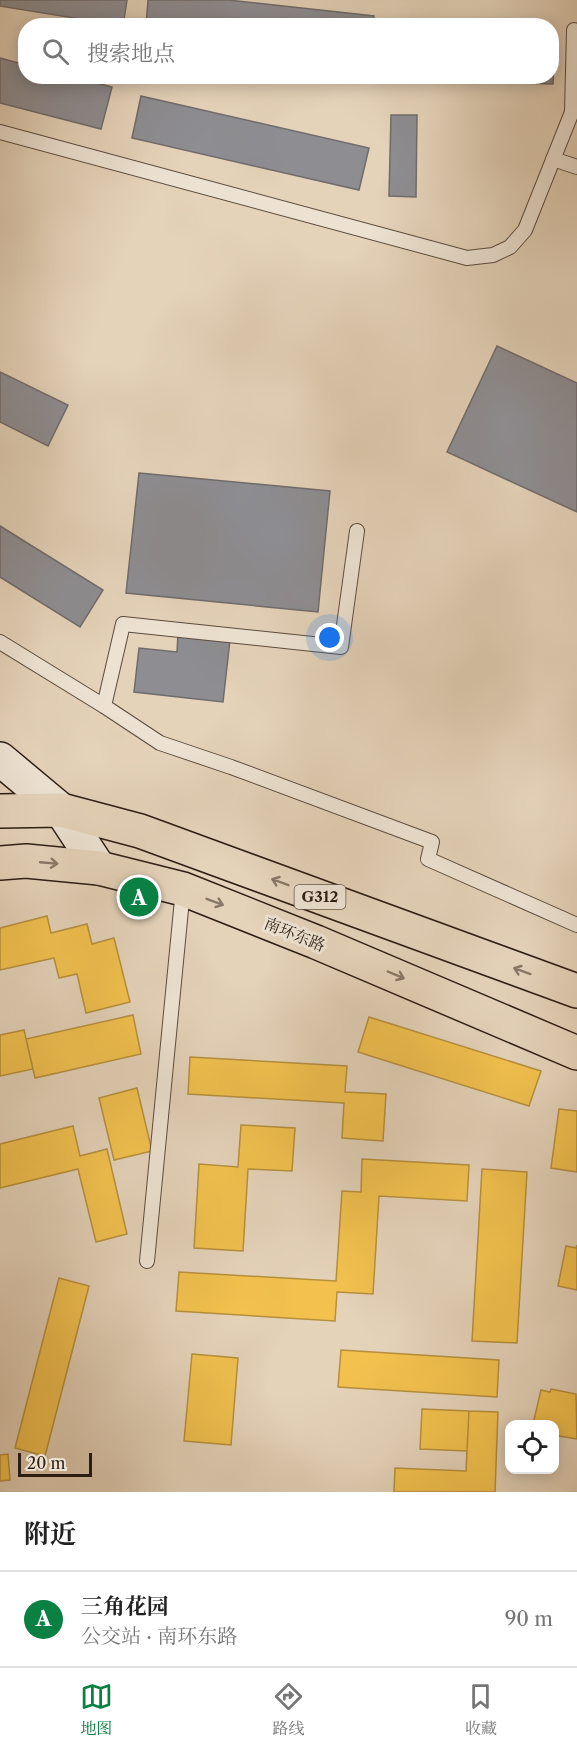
<!DOCTYPE html>
<html lang="zh">
<meta charset="utf-8">
<style>
body{margin:0;font-family:"Libre Caslon Text","Noto Serif SC",serif;background:#f6f6f6;color:#222}
.controls{position:absolute;right:18px;bottom:18px;display:grid;overflow:hidden;border-radius:12px;box-shadow:0 3px 15px #0003}
.controls button{width:54px;height:54px;display:grid;place-items:center;padding:0;border:0;border-bottom:2px solid #e0e0e0;background:#fff;color:#222;font:30px sans-serif}
.scale{position:absolute;left:18px;bottom:15px;width:74px;box-sizing:border-box;padding-left:6px;border:3px solid #2d1e14;border-top:0;font-size:16px;line-height:21px;white-space:nowrap;color:#2d1e14;-webkit-text-stroke:4px #ede2d2;paint-order:stroke}
.you{position:absolute;left:330px;top:638px;width:21px;height:21px;margin:-15px;border:4px solid #fff;border-radius:50%;background:#1a73e8;box-shadow:0 0 0 9px #1a73e833}
.badge{display:grid;place-items:center;width:39px;height:39px;border-radius:50%;background:#0b8043;color:#fff;font-size:20px;font-weight:700}
.pin{position:absolute;translate:-50% -50%;border:3px solid #fff;box-shadow:0 2px 6px #0006}
.list{margin:0;padding:0;list-style:none}
h2{display:flex;justify-content:space-between;align-items:center;height:78px;margin:0;padding:0 24px;font-size:26px}
h2 small{font-size:20px;font-weight:400;color:#767676}
.list li{display:grid;grid-template-columns:39px 1fr auto;gap:18px;align-items:center;box-sizing:border-box;height:96px;padding:0 24px;border-top:2px solid #e0e0e0}
.list b{display:block;font-size:22px;white-space:nowrap}
.list p{margin:0;font-size:20px;white-space:nowrap;color:#767676}
.list em{font-size:20px;font-style:normal;color:#767676}
.icon{flex:none;width:33px;height:33px;fill:none;stroke:currentColor;stroke-width:2;stroke-linecap:round;stroke-linejoin:round}
.map{position:relative;flex:none;width:577px;height:1492px;overflow:hidden}
.search{position:absolute;background:#fff;box-shadow:0 3px 15px #0003;left:18px;right:18px;top:18px;height:66px;display:flex;align-items:center;gap:15px;box-sizing:border-box;padding:0 21px;border-radius:24px;color:#767676;font-size:22px}
.sheet{height:174px;background:#fff}
nav{display:flex;justify-content:space-around;align-items:center;box-sizing:border-box;height:84px;border-top:2px solid #e0e0e0;background:#fff;font-size:16px;color:#767676}
nav a{display:grid;justify-items:center;gap:3px}
nav .on{color:#0b8043}
.map>svg:first-child{display:block}
.homes{fill:#f2c14e;stroke:#b7903d;stroke-width:1.5}
.industry{fill:#8d8d92;stroke:#706c6c;stroke-width:1.5}
.lines{fill:none;stroke-linecap:round;stroke-linejoin:round}
.lane-casing{stroke:#5b4b3d;stroke-width:16}
.secondary-casing{stroke:#2d1e14;stroke-width:36}
.highway-casing{stroke:#2d1e14;stroke-width:36}
.lane{stroke:#ede2d2;stroke-width:14}
.secondary{stroke:#ede2d2;stroke-width:33}
.highway{stroke:#e4d2b9;stroke-width:33}
.oneway{stroke:#887866}
.labels{text-anchor:middle;stroke-width:6;stroke-linejoin:round;paint-order:stroke}
.shield{fill:#ede2d2;stroke:#67594d;stroke-width:1.5}
.shield-label{font-size:15px;font-weight:bold;fill:#2d1e14}
.street-label{font-size:16px;fill:#2d1e14;stroke:#ede2d2}
</style>
<div class="map">
<svg width="577" height="1492" viewBox="0 0 577 1492">
<rect width="100%" height="100%" fill="#e4d2b9"/>
<filter id="stains"><feTurbulence type="fractalNoise" baseFrequency=".00333" numOctaves="4"/><feColorMatrix values="0 0 0 0 .2 0 0 0 0 .09 0 0 0 0 .02 0 0 0 .5 -.17"/></filter>
<radialGradient id="worn" r=".72"><stop offset=".6" stop-color="#630" stop-opacity="0"/><stop offset="1" stop-color="#630" stop-opacity=".3"/></radialGradient>
<path class="homes" d="M47,916L51,933L87,924L92,944L114,938L130,1002L86,1013L77,974L59,978L54,958L0,970V928Z
M133,1015L141,1054L35,1078L26,1039Z
M369,1017L541,1071L529,1106L358,1052Z
M24,1030L33,1069L0,1076V1035Z
M190,1057L347,1066L345,1092L386,1094L383,1141L342,1138L344,1103L188,1094Z
M137,1088L152,1151L114,1160L99,1098Z
M559,1109L577,1111V1172L551,1168Z
M241,1125L295,1128L292,1171L248,1169L243,1251L194,1248L199,1164L238,1167Z
M73,1126L80,1156L107,1149L127,1234L96,1242L78,1169L0,1188V1144Z
M362,1159L469,1165L467,1201L379,1196L373,1294L337,1292L335,1321L176,1311L179,1272L336,1281L342,1191L361,1192Z
M482,1169L527,1172L517,1343L472,1341Z
M577,1245V1290L558,1286L566,1246L576,1248Z
M59,1278L89,1286L45,1456L15,1448Z
M341,1350L499,1360L497,1397L338,1387Z
M192,1354L238,1358L231,1445L184,1441Z
M551,1389L576,1394L577,1439L554,1435V1424H533L541,1390L550,1392Z
M422,1409L469,1411L467,1451L420,1449Z
M469,1411L498,1412L495,1492H394L395,1468L466,1471Z
M8,1454L10,1480L0,1481V1455Z"/>
<path class="industry" d="M0,0H127L123,26L0,6Z
M148,0H228L374,16L373,26H146Z
M552,32H555L553,84L401,80V76H552Z
M0,58L26,65V76H70L112,87L101,129L0,103Z
M141,96L369,148L359,190L132,138Z
M391,115H417L416,197L389,196Z
M497,346L577,383V512L447,452Z
M0,372L68,405L48,446L0,422Z
M139,473L330,491L318,612L126,593Z
M0,526L103,590L80,627L0,577Z
M178,634L230,640L223,702L134,692L139,648L177,652Z"/>
<g class="lines">
<g class="lane-casing">
<path id="lane" d="M0,132L467,258L493,255L510,247L525,230L572,112L574,30
M553,159L577,167
M0,642L104,706L160,743L231,767L432,842L428,859L577,925
M104,706L123,624L341,647L357,531
M147,1261L183,889"/>
</g>
<g class="secondary-casing">
<path id="secondary" d="M0,759L61,810L99,868"/>
</g>
<g class="highway-casing">
<path id="highway" d="M0,811L61,810L140,831L577,991
M0,863L26,861L99,868L183,889L316,942L577,1053"/>
</g>
<use href="#lane" class="lane"/>
<use href="#secondary" class="secondary"/>
<use href="#highway" class="highway"/>
</g>
<defs><path id="oneway-shaft" d="M-6 0H5M1.5-3L5.5 0L1.5 3" fill="none" stroke-width="1.6" stroke-linecap="round" stroke-linejoin="round" transform="scale(1.5)"/></defs>
<g class="oneway">
<use href="#oneway-shaft" transform="translate(49 863) rotate(5)"/>
<use href="#oneway-shaft" transform="translate(280 882) rotate(-159)"/>
<use href="#oneway-shaft" transform="translate(215 902) rotate(21)"/>
<use href="#oneway-shaft" transform="translate(522 971) rotate(-160)"/>
<use href="#oneway-shaft" transform="translate(396 975) rotate(23)"/>
</g>
<g class="labels">
<rect class="shield" x="294.5" y="885" width="51" height="24" rx="4.5"/>
<g class="shield-label">
<text x="320" y="902">G312</text>
</g>
<g class="street-label">
<text transform="translate(295 934) rotate(22)" y="6">南环东路</text>
</g>
</g>
<rect width="100%" height="100%" filter="url(#stains)"/>
<rect width="100%" height="100%" fill="url(#worn)"/>
</svg>
<div class="controls">
<button><svg class="icon" aria-label="locate" viewBox="0 0 24 24"><circle cx="12" cy="12" r="6"/><path d="M12 2v4M12 18v4M2 12h4M18 12h4"/></svg></button>
</div>
<div class="scale">20 m</div>
<div class="you"></div>
<div class="pin badge" style="left:139px;top:897px">A</div>
<div class="search"><svg class="icon" aria-label="search" viewBox="0 0 24 24"><circle cx="10" cy="10" r="6"/><path d="M15 15l6 6"/></svg>搜索地点</div>
</div>
<section class="sheet">
<h2>附近<small></small></h2>
<ul class="list">
<li><span class="badge">A</span><div><b>三角花园</b><p>公交站 · 南环东路</p></div><em>90 m</em></li>
</ul>
</section>
<nav>
<a class="on"><svg class="icon" aria-label="map" viewBox="0 0 24 24"><path d="M3 6l6-2 6 2 6-2v14l-6 2-6-2-6 2zM9 4v14M15 6v14"/></svg>地图</a>
<a><svg class="icon" aria-label="directions" viewBox="0 0 24 24"><path d="M12 3l9 9-9 9-9-9zM9 14v-3h6M13 9l2 2-2 2"/></svg>路线</a>
<a><svg class="icon" aria-label="saved" viewBox="0 0 24 24"><path d="M7 4h10v16l-5-4-5 4z"/></svg>收藏</a>
</nav>
